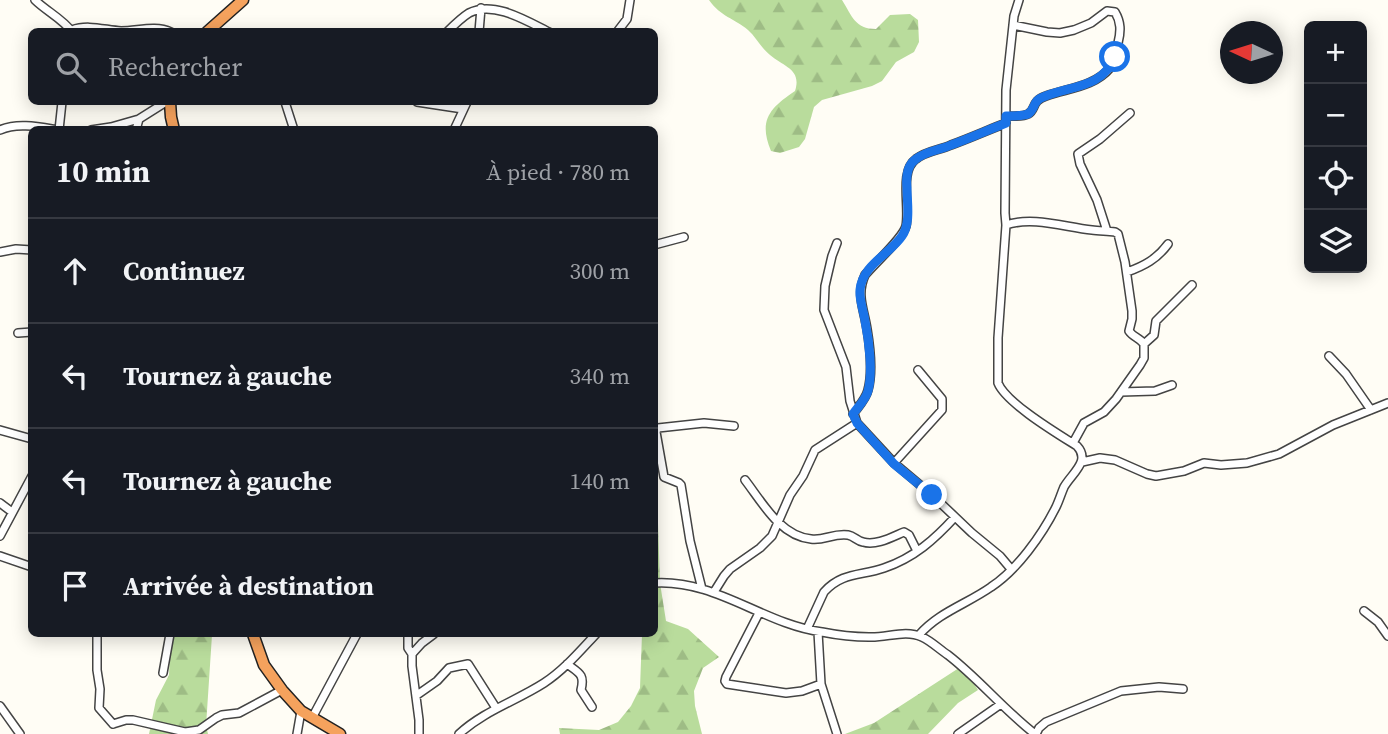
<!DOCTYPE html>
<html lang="fr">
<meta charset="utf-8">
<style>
body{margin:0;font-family:"Source Serif 4",serif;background:#242831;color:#f1f3f6}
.controls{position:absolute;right:21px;top:21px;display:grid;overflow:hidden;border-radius:10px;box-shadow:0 4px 18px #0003}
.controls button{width:63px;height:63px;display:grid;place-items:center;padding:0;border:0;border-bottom:2px solid #363941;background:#171b24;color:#f1f3f6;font:35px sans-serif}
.compass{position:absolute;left:1220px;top:21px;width:63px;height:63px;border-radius:50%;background:#171b24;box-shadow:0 4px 18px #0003;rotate:274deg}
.stop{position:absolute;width:21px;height:21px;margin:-16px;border:5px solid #1a73e8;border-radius:50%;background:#fff}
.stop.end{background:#1a73e8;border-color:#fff;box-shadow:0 2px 7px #0008}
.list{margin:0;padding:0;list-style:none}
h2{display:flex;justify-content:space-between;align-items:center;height:91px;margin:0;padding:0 28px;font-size:30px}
h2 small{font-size:23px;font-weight:400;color:#9ea1a6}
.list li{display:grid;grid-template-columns:46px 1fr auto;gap:21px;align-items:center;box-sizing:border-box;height:105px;padding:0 28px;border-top:2px solid #363941}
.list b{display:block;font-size:26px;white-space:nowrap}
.list em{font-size:23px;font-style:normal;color:#9ea1a6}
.icon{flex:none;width:38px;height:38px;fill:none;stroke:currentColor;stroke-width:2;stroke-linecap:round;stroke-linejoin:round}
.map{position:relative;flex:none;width:1388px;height:734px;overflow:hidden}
.search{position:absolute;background:#171b24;box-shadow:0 4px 18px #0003;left:28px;top:28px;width:630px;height:77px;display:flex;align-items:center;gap:18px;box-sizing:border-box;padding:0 24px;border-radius:10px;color:#9ea1a6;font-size:26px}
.panel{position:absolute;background:#171b24;box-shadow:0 4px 18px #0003;left:28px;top:126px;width:630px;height:511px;border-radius:10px}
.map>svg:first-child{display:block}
.forest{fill:url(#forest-firs)}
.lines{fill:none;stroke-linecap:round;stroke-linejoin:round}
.minor-casing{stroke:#444;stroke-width:10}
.highway-casing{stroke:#222;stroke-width:13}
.minor{stroke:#fff;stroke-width:7}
.highway{stroke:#f5a25d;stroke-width:10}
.route{stroke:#1a73e8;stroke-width:9}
</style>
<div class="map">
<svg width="1388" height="734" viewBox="0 0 1388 734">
<defs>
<pattern id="forest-firs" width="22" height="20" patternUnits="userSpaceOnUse" patternTransform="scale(1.75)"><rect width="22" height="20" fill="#b9dc9c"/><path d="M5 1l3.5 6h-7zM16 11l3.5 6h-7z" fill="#9ebc85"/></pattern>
</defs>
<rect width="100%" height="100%" fill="#fffdf5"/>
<path class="forest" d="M709,0H842C852,16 855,29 876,29L890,15L910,14L918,20L919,42L914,52L896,62L882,81L872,86L822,100L814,107L805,139L799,147L780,153L771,151C758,120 770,108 795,91C802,69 784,67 770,55C761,48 756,37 748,30C734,18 721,17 709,0Z
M655,506L658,523L660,583L666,621L688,629L719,657L703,668L694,691L695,706L702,734H560L559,728L599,730L618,722L631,706L640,688L642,634H654Z
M171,634L212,635L206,726L208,734H149L156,700L169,675Z
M962,666L978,690L958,703L928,734H845L874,723Z"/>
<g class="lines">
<g class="minor-casing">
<path id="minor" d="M35,0C46,11 63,19 72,32
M72,30C88,24 105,30 121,31C138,31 155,25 171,32
M447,32C454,25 461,18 469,13C493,0 527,21 549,32
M479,32L481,8
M617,32L627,19L630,0
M285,102L294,130
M417,102L463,109
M1006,116C1012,116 1023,117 1028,114C1036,110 1031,101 1046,96C1068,88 1094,87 1110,68C1115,62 1116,51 1118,43C1121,31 1121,22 1115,12L1107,11L1091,23L1074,30L1060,33L1047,32L1013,25
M0,130C17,122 40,127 58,130
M59,130L62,102
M91,130L111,127L139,119
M136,130L139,119L166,102
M454,130L467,102
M1006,225C1033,216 1064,227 1092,230C1099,231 1107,231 1115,232L1118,234L1125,262L1132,311V319L1129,331C1133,337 1140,338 1144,344
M1107,231L1097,200L1080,164L1078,154L1100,139L1130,113
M837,243L832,256L825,286L824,310L846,367L850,401L857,423L894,463L932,495L972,533L1000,556L1011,569
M654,245L684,237
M0,252L16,249L32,250
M1127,272C1144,266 1157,259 1168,244
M18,333L32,332
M1329,356L1346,374L1371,410
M1121,392L1155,391L1172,385
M853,414C858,407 866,399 868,390C873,372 870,347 867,329C864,309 856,295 865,275C875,263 903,238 906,226C910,207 899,171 916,159C926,151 940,150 951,145C970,138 988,130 1006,123
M0,430L32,439
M1073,443L1084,423L1104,412L1116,399L1140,365L1144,358V344L1154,335L1156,321L1192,285
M1082,462L1100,458L1115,460L1147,474L1156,476L1184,471L1204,463L1221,465L1247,463L1279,454L1333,425L1388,403
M894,463L942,410V399L918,370
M745,480C762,502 780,536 811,539C824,541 833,533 848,535C854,536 857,541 863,542C876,546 892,537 904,532L909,535L917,551
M0,503L12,512
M0,536L32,476
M0,556L32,567
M654,583C716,579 763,624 822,632C837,635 854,637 869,637C887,638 905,629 922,637C931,641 939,649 948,655C979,679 1004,710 1035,734
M702,589L690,541L681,485L679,483L664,477L656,432L658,428L704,423L734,426
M714,592L724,576L730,569L760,548L772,536L790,495L803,476L815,450L857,423
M1364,611L1378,622L1388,636
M759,613L726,677L725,681L727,684L786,693L802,691L821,684
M807,629L824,592C842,572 861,576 884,568C914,558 935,539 955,517
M818,632L821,684L837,734
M97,634V670L100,689L99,708L113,724
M408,634V648L412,654
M919,635C939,612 967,604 991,587C1017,570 1042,535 1056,507C1059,501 1061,494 1064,487C1072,473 1091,461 1077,446C1058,434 1006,403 998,383V338L1006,225L1005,213L1006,90L1014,16L1019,0
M567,664C579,673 585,674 581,690L592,707
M163,673L170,634
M417,695L437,681L449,668L468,664L496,708
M0,706L20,734
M312,718L357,634
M113,724L126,720H133L185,732L199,730L216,718L222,715L239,713L282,690
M297,734L301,711
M419,734V720L412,666V654L422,643L434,634
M459,734C484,711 516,701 544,683C564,670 580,651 596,634
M958,734L1001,704
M1036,734L1039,728L1046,722L1121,691L1159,687L1183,689"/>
</g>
<g class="highway-casing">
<path id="highway" d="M207,32L243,0
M170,102L171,117L174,130
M253,634L264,665L282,690L301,711L340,734"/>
</g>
<use href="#minor" class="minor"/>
<use href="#highway" class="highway"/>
</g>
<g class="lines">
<path class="route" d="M932,495L894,464L857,423L853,414C858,407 866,399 868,391C873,373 869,340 865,321C864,312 859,300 860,290C862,265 890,254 902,236C911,223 907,203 907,188C906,178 907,165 916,159C926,151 940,150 951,145C970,138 988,130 1006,123V116C1012,116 1023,116 1028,114C1035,110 1033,101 1041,98C1069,85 1101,90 1115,57"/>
</g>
</svg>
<div class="controls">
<button>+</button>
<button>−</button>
<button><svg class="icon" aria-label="locate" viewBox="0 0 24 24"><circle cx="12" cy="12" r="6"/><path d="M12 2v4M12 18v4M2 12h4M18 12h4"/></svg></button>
<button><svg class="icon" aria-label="layers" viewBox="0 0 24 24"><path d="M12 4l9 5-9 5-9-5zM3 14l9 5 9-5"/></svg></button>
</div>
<svg class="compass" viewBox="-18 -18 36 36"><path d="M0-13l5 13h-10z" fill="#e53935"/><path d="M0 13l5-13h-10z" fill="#9ea1a6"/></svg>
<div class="stop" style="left:1115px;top:57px"></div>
<div class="stop end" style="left:932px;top:495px"></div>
<div class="search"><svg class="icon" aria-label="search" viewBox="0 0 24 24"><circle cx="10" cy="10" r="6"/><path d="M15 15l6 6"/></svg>Rechercher</div>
<section class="panel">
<h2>10 min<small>À pied · 780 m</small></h2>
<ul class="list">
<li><svg class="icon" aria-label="ahead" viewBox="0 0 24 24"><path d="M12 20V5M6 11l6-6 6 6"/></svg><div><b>Continuez</b></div><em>300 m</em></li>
<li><svg class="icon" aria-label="left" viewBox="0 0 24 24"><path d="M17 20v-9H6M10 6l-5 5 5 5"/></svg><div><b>Tournez à gauche</b></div><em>340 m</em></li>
<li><svg class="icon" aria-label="left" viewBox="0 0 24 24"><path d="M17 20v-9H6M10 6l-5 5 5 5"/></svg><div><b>Tournez à gauche</b></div><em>140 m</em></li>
<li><svg class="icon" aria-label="arrive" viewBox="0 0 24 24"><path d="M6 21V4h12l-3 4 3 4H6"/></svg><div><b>Arrivée à destination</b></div></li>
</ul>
</section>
</div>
